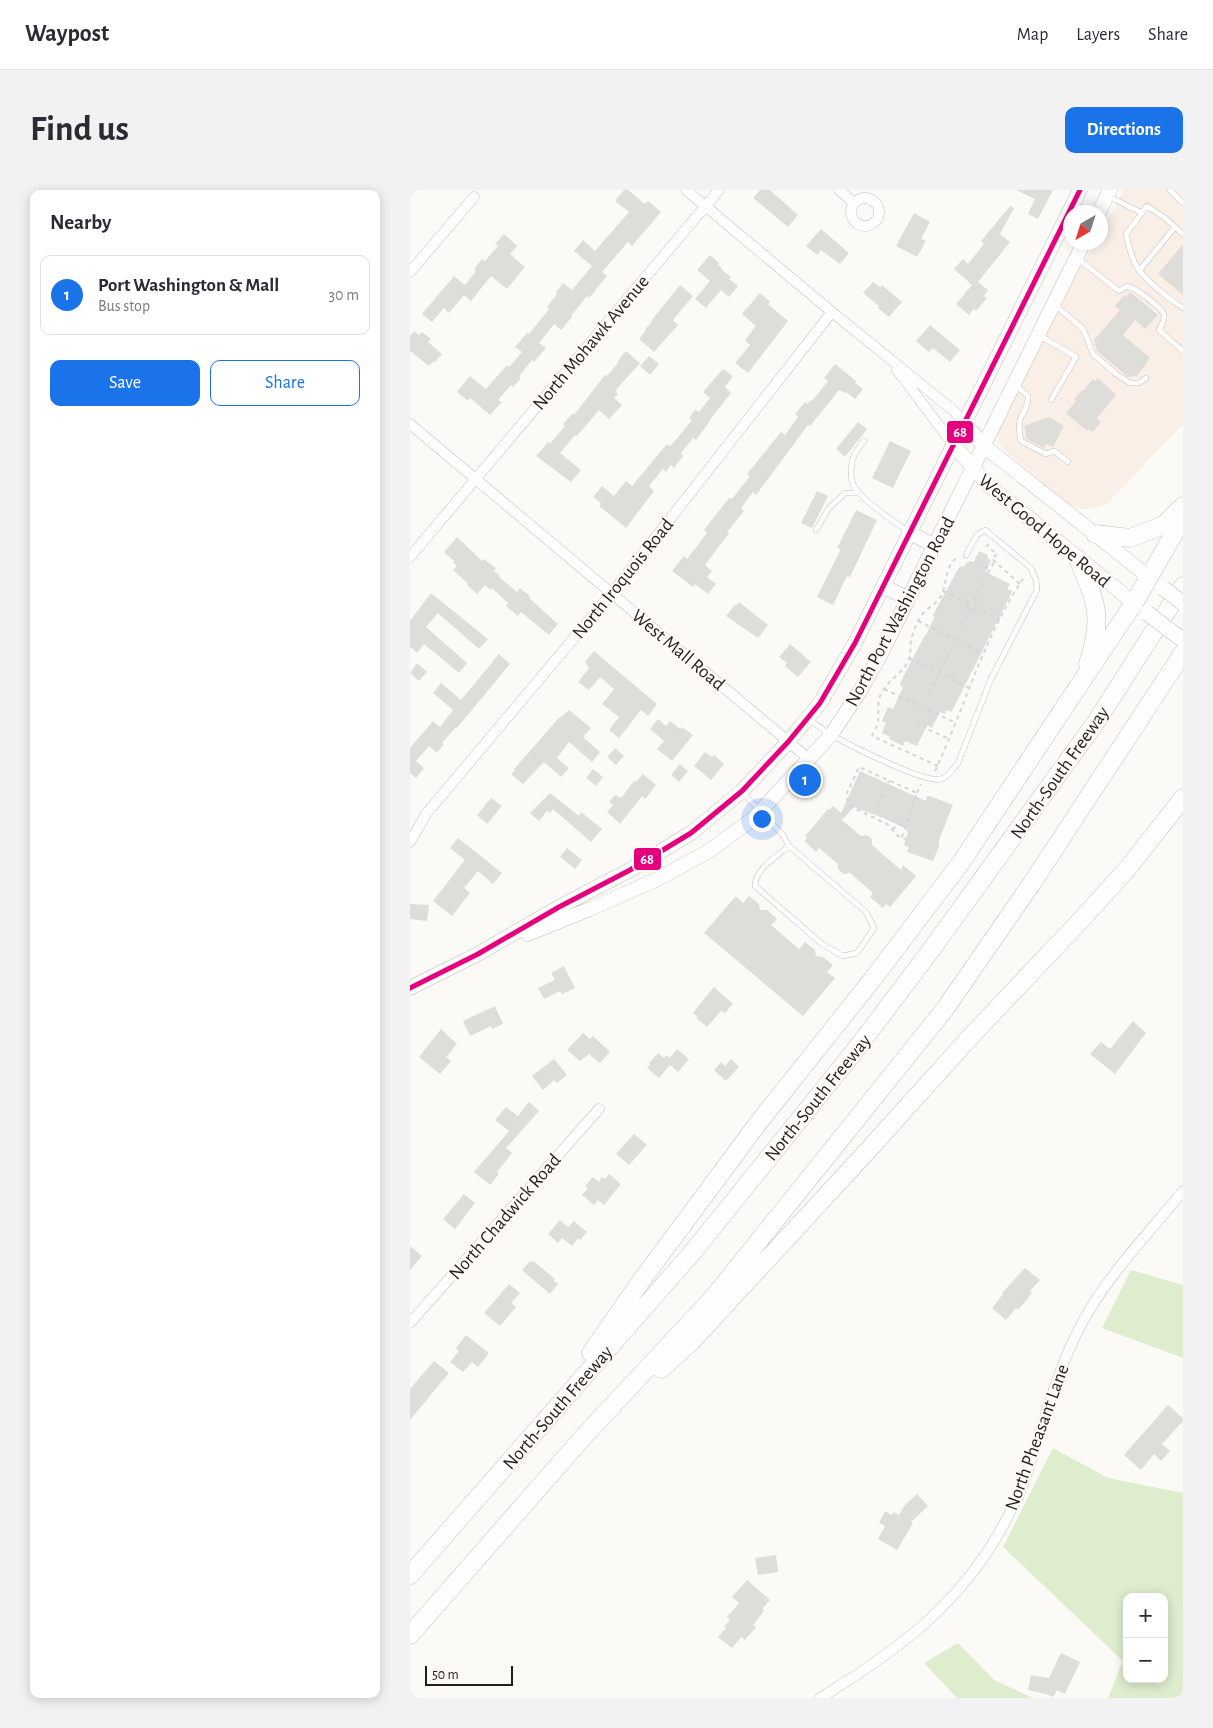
<!DOCTYPE html>
<meta charset="utf-8">
<style>
body{margin:0;font-family:"Alegreya Sans",sans-serif;background:#f2f2f3;color:#2b2b33}
.controls{position:absolute;right:15px;bottom:15px;display:grid;overflow:hidden;border-radius:10px;box-shadow:0 2px 12px #0003}
.controls button{width:45px;height:45px;display:grid;place-items:center;padding:0;border:0;border-bottom:1px solid #e1e1e2;background:#fff;color:#2b2b33;font:25px sans-serif}
.compass{position:absolute;left:653px;top:15px;width:45px;height:45px;border-radius:50%;background:#fff;box-shadow:0 2px 12px #0003;rotate:219deg}
.scale{position:absolute;left:15px;bottom:12px;width:88px;box-sizing:border-box;padding-left:5px;border:2px solid #201f1e;border-top:0;font-size:14px;line-height:18px;white-space:nowrap;color:#201f1e;-webkit-text-stroke:4px #fdfaf6;paint-order:stroke}
.you{position:absolute;left:351px;top:628px;width:18px;height:18px;margin:-12px;border:4px solid #fff;border-radius:50%;background:#1a73e8;box-shadow:0 0 0 8px #1a73e833}
.badge{display:grid;place-items:center;width:32px;height:32px;border-radius:50%;background:#1a73e8;color:#fff;font-size:16px;font-weight:700}
.pin{position:absolute;translate:-50% -50%;border:2px solid #fff;box-shadow:0 1px 5px #0006}
.list{margin:0;padding:0;list-style:none}
h2{display:flex;justify-content:space-between;align-items:center;height:65px;margin:0;padding:0 20px;font-size:21px}
h2 small{font-size:16px;font-weight:400;color:#7c7c81}
.list li{display:grid;grid-template-columns:32px 1fr auto;gap:15px;align-items:center;box-sizing:border-box;height:80px;margin:0 10px 10px;padding:0 10px;border:1px solid #e1e1e2;border-radius:10px}
.list b{display:block;font-size:19px;white-space:nowrap}
.list p{margin:0;font-size:16px;white-space:nowrap;color:#7c7c81}
.list em{font-size:16px;font-style:normal;color:#7c7c81}
.actions{display:flex;gap:10px;padding:15px 20px}
.actions a{flex:1;padding:11px 0;border:1px solid #1a73e8;border-radius:10px;text-align:center;font-size:18px;color:#1a73e8}
.actions .main{background:#1a73e8;color:#fff}
.map{position:relative;flex:none;width:773px;height:1508px;overflow:hidden;border-radius:10px}
header{display:flex;align-items:center;gap:30px;box-sizing:border-box;height:70px;padding:0 25px;background:#fff;border-bottom:1px solid #e1e1e2}
header strong{font-size:24px}
nav{display:flex;gap:28px;margin-inline-start:auto;font-size:18px}
.intro{display:flex;align-items:center;justify-content:space-between;box-sizing:border-box;height:120px;padding:0 30px}
h1{margin:0;font-size:35px}
.button{padding:12px 22px;border-radius:10px;background:#1a73e8;color:#fff;font-size:18px;font-weight:700}
main{display:flex;gap:30px;padding:0 30px}
aside{flex:1;background:#fff;border-radius:10px;box-shadow:0 2px 12px #0003}
.map>svg:first-child{display:block}
.commercial{fill:#f9efe7}
.green{fill:#ddedcd;fill-rule:evenodd}
.building{fill:#deddda}
.lines{fill:none;stroke-linecap:round;stroke-linejoin:round}
.service-casing{stroke:#c3c1bf;stroke-width:6}
.minor-casing{stroke:#c3c1bf;stroke-width:11}
.secondary-casing{stroke:#c3c1bf;stroke-width:15}
.motorway-casing{stroke:#c3c1bf;stroke-width:19}
.path{stroke:#d6d5d5;stroke-width:2;stroke-dasharray:4 4;stroke-linecap:butt}
.service{stroke:#fffefe;stroke-width:5}
.minor{stroke:#fffefe;stroke-width:10}
.secondary{stroke:#fffefe;stroke-width:14}
.motorway{stroke:#fffefe;stroke-width:18}
.primary-bridge-casing{stroke:#c3c1bf;stroke-width:16;stroke-linecap:butt}
.primary-bridge{stroke:#fffefe;stroke-width:15}
.bus-1-casing{stroke:#fdfaf6;stroke-width:9}
.bus-1{stroke:#e5007d;stroke-width:5}
.labels{text-anchor:middle;stroke-width:4.5;stroke-linejoin:round;paint-order:stroke}
.street-label{font-size:19px;fill:#201f1e;stroke:#fdfaf6}
.line-badge{stroke:#fdfaf6;stroke-width:2}
.badge-label{font-size:14px;text-anchor:middle;font-weight:bold;fill:#fff}
</style>
<header>
<strong>Waypost</strong>
<nav><a>Map</a><a>Layers</a><a>Share</a></nav>
</header>
<div class="intro"><h1>Find us</h1><a class="button">Directions</a></div>
<main>
<aside>
<h2>Nearby<small></small></h2>
<ul class="list">
<li><span class="badge">1</span><div><b>Port Washington &amp; Mall</b><p>Bus stop</p></div><em>30 m</em></li>
</ul>
<div class="actions"><a class="main">Save</a><a>Share</a></div>
</aside>
<div class="map">
<svg width="773" height="1508" viewBox="0 0 773 1508">
<rect width="100%" height="100%" fill="#fcfaf7"/>
<path class="commercial" d="M714,0H773V234L698,313L682,319H670L659,314L593,259L588,251V242L669,78L685,53L690,52L691,43Z"/>
<path class="green" d="M721,1080L773,1095V1168L692,1138Z
M643,1258L698,1288L773,1303V1508H698L713,1471L593,1357ZM717,1407H754V1489H717Z
M548,1453L584,1490L623,1508H547L514,1473Z"/>
<path class="building" d="M214,0H218L235,14L238,11L251,22L222,56L218,52L192,82L197,86L179,108L177,106L161,126L162,127L151,140L144,134L129,153L136,158L124,172L122,170L109,186L111,188L103,197L101,195L88,210L92,212L80,225L60,208L58,211L47,202L60,186L76,199L97,175L99,177L112,162L105,157L117,143L119,144L139,119L137,117L147,104L146,102L153,93L162,100L182,76L164,61L173,50L185,61L219,22L205,11Z
M350,0H360L388,25L378,37L343,8Z
M606,0H643L628,29L618,24L625,9Z
M600,16L604,18L590,44L600,52L568,92L578,100L574,106L577,108L566,121L564,119L559,125L546,114L562,95L544,79L553,69L558,74L574,54L571,51Z
M504,23L520,32L511,49L516,51L507,67L486,56Z
M411,39L439,63L430,74L411,60L407,65L396,56Z
M94,44L107,56L100,64L115,77L97,99L81,86L61,111L54,105L39,123L34,118L22,132L12,124L44,86L55,95L66,81L64,79L72,69L75,71L88,56L85,54Z
M773,54V105L748,84Z
M300,65L309,73L308,75L312,78L311,79L321,87L319,89L328,96L319,107L311,100L296,118L285,109L300,91L287,80Z
M463,92L470,97L472,95L492,112L479,127L468,118L469,116L453,103Z
M270,95L283,106L263,130L268,135L244,162L229,149L236,140L235,139L242,132L241,131Z
M720,102L748,125L735,139L725,130L713,145L740,168L727,186L718,187L687,161L684,150L710,120L705,116L714,105L716,107Z
M350,103L360,112L358,114L378,131L338,183L325,173L340,155L335,150L346,136L332,124Z
M520,135L550,160L540,172L523,158L519,162L506,151Z
M4,141L9,145L12,142L21,149L18,152L32,164L25,172L24,171L19,176L0,161V146Z
M216,161L230,173L205,201L208,204L204,208L212,215L199,229L189,220L167,246L165,245L150,263L171,280L161,292L126,266L138,252L140,254L155,236L153,234L163,223L164,225L195,185L197,186L208,173L207,172Z
M239,166L249,174L240,185L230,176Z
M425,174L446,191L445,193L453,199L445,209L436,202L435,203L429,200L400,236L398,235L346,305L343,302L331,318L334,321L317,342L319,343L295,375L302,381L297,387L306,394L298,404L285,394L283,397L262,381L274,366L277,369L297,343L294,340L319,308L322,309L340,286L337,284L371,242L375,245L388,227L385,224L395,212L397,214L401,210L402,211L418,191L414,188Z
M313,179L323,186L315,197L321,203L299,231H300L286,250L283,248L271,263L273,266L264,278L261,275L256,282L253,279L239,296L244,301L216,338L189,316L191,313L183,307L192,296L204,306L216,291L222,296L257,254L260,256L270,245L282,230L279,228L285,220L289,222L300,208L293,202Z
M688,188L706,205L687,228L691,232L683,242L678,239L677,241L656,223L666,211L664,209L672,200L673,201L683,189L685,191Z
M639,227L654,236L643,257L636,254L634,258L615,248L616,245L614,236Z
M448,232L457,239L435,267L426,259Z
M480,251L501,261L483,298L462,288Z
M407,301L418,306L402,338L391,333Z
M446,320L467,330L440,387L437,386L423,415L407,407L431,359L427,358Z
M47,347L72,371L74,369L86,378L84,381L90,386L89,387L107,402L110,398L120,406L119,408L148,434L139,445L111,422L108,426L96,416L98,413L82,398L81,400L75,395L67,404L57,395L58,394L43,380L47,376L43,372L44,371L34,362Z
M569,361L578,365L577,368L581,370L576,382L600,394L597,399L602,401L601,404L543,519L541,522L537,520L535,524L530,522L522,538L517,535L507,556L495,551L493,556L479,549L480,547L472,543L476,533L472,531L478,517L483,519L493,497L490,496L491,493H490L515,445H516L524,428L523,425L548,379L551,376L554,377L557,372L562,375Z
M21,403L78,449L69,459L28,423L16,437L57,473L49,483L14,454L7,463L0,457V431Z
M329,412L358,435L348,448L316,426L325,415L326,416Z
M380,454L401,472L388,487L375,476L377,473L369,467Z
M184,461L247,514L238,526L231,520L209,548L199,540L209,527L192,514L204,499L190,487L179,500L168,492L179,478L175,472Z
M89,464L100,474L47,538L46,537L32,553L34,554L27,563L19,556L6,571L14,578L6,588L0,583V558L23,531L30,537L43,520L23,503L31,493L51,510Z
M7,473L17,482L9,491L0,483Z
M159,520L181,538L173,547L190,562L182,572L159,552L147,568L159,578L151,587L134,572L113,594L101,584L105,580L104,579L148,529Z
M248,529L256,536L260,531L270,539L272,537L283,545L262,571L247,559L254,551L240,539Z
M205,558L214,566L206,575L197,567Z
M295,562L302,567L304,565L314,574L301,590L284,576Z
M270,574L278,581L269,592L261,585Z
M183,579L193,587L186,596L176,588Z
M450,581L516,611L517,606H520L543,615L529,650V656L523,671L497,662L499,657L494,655L498,642H497V639L473,628L444,617L432,630L451,646L457,645L462,649V655L491,680L493,675L506,686L480,717L476,714L473,718L460,707L463,703L440,683L434,684L428,679L427,673L409,658L406,662L394,651L397,648L395,646L418,619L419,620L423,616L431,623Z
M233,584L246,595L235,609L232,606L210,634L197,622L203,615L199,612L205,605L211,608L224,591L226,592Z
M140,603L169,626L171,622L192,639L181,652L143,619L140,623L137,621L129,631L120,623Z
M81,608L92,616L77,634L67,625Z
M48,648L92,683L83,694L68,681L54,698L60,703L42,726L23,711L55,670L40,658Z
M157,658L172,670L165,679L150,667Z
M326,706L333,713L339,706L349,714L350,720H357L367,729L361,735L389,759L395,752L405,760L406,766L413,767L423,775L417,782L425,788L393,826L294,743Z
M0,714L19,715L17,731L0,729Z
M154,776L165,798L152,804L150,801L134,809L128,798L145,790L141,783Z
M304,797L323,814L315,823L311,821L297,837L286,828L288,827L283,823Z
M85,816L93,834L82,839L81,836L60,846L53,831Z
M723,831L736,843L705,884L680,864L691,852L700,859Z
M31,839L47,854L36,867L41,871L30,884L9,867Z
M173,843L180,849L183,846L200,862L190,873L179,864L170,871L157,860Z
M267,859L279,869L268,882L260,875L249,888L237,878L240,875L239,873L248,863L254,868L256,865L260,868Z
M144,869L157,885L147,893L144,890L133,900L122,886Z
M321,869L329,877L316,891L304,880L311,872L315,876Z
M119,912L129,921L96,958L102,963L87,982L89,984L80,995L64,982L99,941L85,930L96,917L108,926Z
M224,944L237,955L219,975L206,964Z
M199,984L211,994L194,1015L188,1010L184,1015L172,1005L178,998L175,996L183,987L189,992L192,987L195,989Z
M54,1004L65,1013L45,1039L33,1029Z
M150,1030L158,1037L164,1031L177,1042L170,1050L168,1048L162,1056L152,1048L148,1053L138,1044Z
M0,1056L12,1066L0,1080Z
M120,1071L122,1072L123,1071L145,1089L143,1090L148,1094L140,1104L112,1080Z
M615,1078L630,1090L620,1101L622,1103L608,1120L606,1118L596,1130L582,1118L593,1104L592,1103Z
M99,1094L110,1103L101,1113L106,1117L90,1136L74,1123Z
M56,1145L79,1163L68,1177L62,1172L53,1182L40,1172L49,1161L46,1158Z
M24,1171L39,1183L0,1230V1199Z
M758,1215L773,1228V1231L752,1254L760,1261L751,1271L744,1264L731,1280L714,1265Z
M507,1304L518,1316L501,1332L503,1333L487,1360L468,1349L475,1336L469,1333L475,1321L482,1325L484,1322L489,1325L495,1315Z
M366,1365L368,1382L348,1385L345,1368Z
M337,1390L360,1410L352,1419L354,1421L343,1435L346,1437L335,1450L331,1447L322,1458L308,1447L316,1438L314,1437L320,1430L317,1427L329,1413L322,1407Z
M651,1463L670,1472L655,1504L647,1500L643,1507L636,1504L618,1500L621,1485L639,1488Z"/>
<g class="lines">
<g class="service-casing">
<path id="service" d="M760,0L773,13
M698,6L732,23
M773,44L755,28L737,16L716,44C719,56 722,72 730,81C740,94 759,109 773,118
M667,68L709,101L717,96C725,98 752,117 754,125C755,130 751,136 749,140L773,161
M729,81L765,37
M644,114L673,139L683,164L706,184L720,193H729L736,188
M629,145L666,167L641,210
M605,195L618,206C619,216 613,221 610,230C608,237 610,244 611,251L636,264L644,261L658,272
M454,251C450,256 445,262 443,268C441,275 440,287 443,294C449,309 486,333 499,342
M406,340L419,318L435,303H449
M399,529C406,534 413,540 421,545C438,554 515,594 531,589C538,587 544,578 548,573L581,489L627,400L626,390L621,378L575,340L567,345L556,365
M332,602L373,645L379,656L456,722L464,738L447,763L433,766L412,754L345,696C345,679 367,666 379,656"/>
</g>
<g class="minor-casing">
<path id="minor" d="M276,0L422,122L544,221L554,233
M429,0L444,13
M441 22a14 14 0 1 1 28 0a14 14 0 1 1-28 0Z
M0,82L64,7
M487,180L543,254
M0,234L399,569
M0,367L309,0
M0,652L16,624L202,403L422,122
M0,1133L189,919
M410,1508C487,1461 553,1413 596,1330C601,1320 607,1310 611,1300C632,1244 643,1187 672,1133C698,1085 738,1044 773,1001"/>
</g>
<g class="secondary-casing">
<path id="secondary" d="M689,22L700,0
M554,233L574,256L739,387
M543,254L577,294L724,413
M499,342L524,356
M473,396L498,409
M118,744L180,719L248,689L299,661L344,628L421,545L450,501L471,464L674,52
M0,798L68,764L149,717L220,680L281,643L332,601L378,552L410,513L445,453L670,0"/>
</g>
<g class="motorway-casing">
<path id="motorway" d="M685,344L720,348L754,335L773,316
M668,369C686,412 694,427 678,474
M181,1163L231,1091L349,932L462,790L550,674L724,413L773,328
M251,1179L282,1151L451,968L562,845L671,730L718,678L773,608
M0,1385L282,1063L447,858L521,760L686,532L773,396
M0,1445L175,1245L303,1108L535,819L622,693L773,463"/>
</g>
<path class="path" d="M579,354L577,356L587,364L582,369L610,394
M559,372C566,375 572,375 580,379
M578,383L584,372
M533,401L558,413
M557.5 415a4.5 4.5 0 1 1 9 0a4.5 4.5 0 1 1-9 0Z
M564,411L574,392
M566,417L590,429
M508,431L573,463
M552,435L560,419
M499,468L559,498
M474,499L546,533
M519,503L541,460
M507,532L516,536L515,538L539,549
M528,576L462,546C464,542 467,537 468,532C469,523 467,515 470,506C476,491 492,484 499,470C501,464 500,458 501,451C502,444 506,435 509,429C514,419 528,414 532,404C538,388 534,379 548,366
M525,581C555,517 574,445 615,386
M507,603L511,594
M468,615L479,591
M482,639L497,631
M492,647L507,603L449,577L436,605L440,616L477,634L488,646L496,649"/>
<use href="#service" class="service"/>
<use href="#minor" class="minor"/>
<use href="#secondary" class="secondary"/>
<use href="#motorway" class="motorway"/>
<g class="primary-bridge-casing">
<path id="primary-bridge" d="M753,398L773,413
M737,423L773,450"/>
</g>
<use href="#primary-bridge" class="primary-bridge"/>
<g class="bus-1-casing">
<path id="bus-1" d="M0,798L68,764L149,717L220,680L281,643L332,601L378,552L410,513L445,453L670,0"/>
</g>
<use href="#bus-1" class="bus-1"/>
</g>
<g class="labels">
<g class="street-label">
<text transform="translate(180 152) rotate(-50)" y="7">North Mohawk Avenue</text>
<text transform="translate(635 340) rotate(40)" y="7">West Good Hope Road</text>
<text transform="translate(212 388) rotate(-51)" y="7">North Iroquois Road</text>
<text transform="translate(489 421) rotate(-62)" y="7">North Port Washington Road</text>
<text transform="translate(269 459) rotate(40)" y="7">West Mall Road</text>
<text transform="translate(649 582) rotate(-55)" y="7">North-South Freeway</text>
<text transform="translate(407 907) rotate(-51)" y="7">North-South Freeway</text>
<text transform="translate(94 1026) rotate(-49)" y="7">North Chadwick Road</text>
<text transform="translate(147 1217) rotate(-49)" y="7">North-South Freeway</text>
<text transform="translate(626 1247) rotate(-70)" y="7">North Pheasant Lane</text>
</g>
</g>
<g class="line-badge">
<rect x="536" y="230" width="28" height="24" rx="5" fill="#e5007d"/>
<rect x="223" y="657" width="29" height="24" rx="5" fill="#e5007d"/>
</g>
<g class="badge-label">
<text x="550" y="247">68</text>
<text x="237" y="674">68</text>
</g>
</svg>
<div class="controls">
<button>+</button>
<button>−</button>
</div>
<svg class="compass" viewBox="-18 -18 36 36"><path d="M0-13l5 13h-10z" fill="#e53935"/><path d="M0 13l5-13h-10z" fill="#7c7c81"/></svg>
<div class="scale">50 m</div>
<div class="you"></div>
<div class="pin badge" style="left:395px;top:590px">1</div>
</div>
</main>
